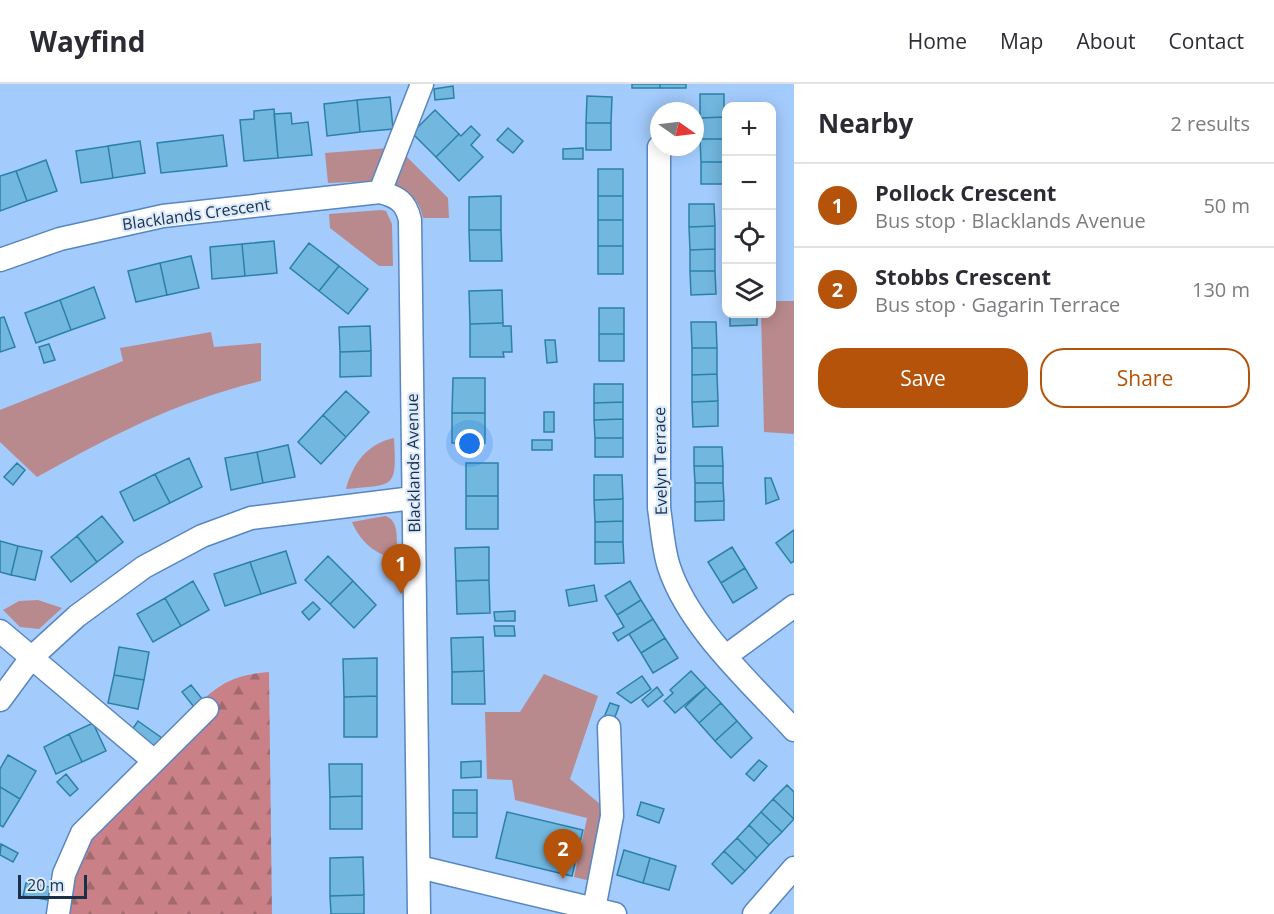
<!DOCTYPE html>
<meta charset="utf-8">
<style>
body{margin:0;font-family:"Open Sans",sans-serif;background:#f7f7f7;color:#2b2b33}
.controls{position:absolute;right:18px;top:18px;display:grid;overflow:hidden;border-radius:12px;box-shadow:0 3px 15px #0003}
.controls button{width:54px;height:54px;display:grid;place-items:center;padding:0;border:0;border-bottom:2px solid #e1e1e2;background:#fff;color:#2b2b33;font:30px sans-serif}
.compass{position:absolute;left:650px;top:18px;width:54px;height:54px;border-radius:50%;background:#fff;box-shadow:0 3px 15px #0003;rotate:104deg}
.scale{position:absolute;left:18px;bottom:15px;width:69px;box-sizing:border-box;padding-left:6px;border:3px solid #1b2f47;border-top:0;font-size:16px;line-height:21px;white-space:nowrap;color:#1b2f47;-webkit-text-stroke:4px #dbeafd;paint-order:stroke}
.you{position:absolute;left:470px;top:360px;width:21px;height:21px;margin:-15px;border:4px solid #fff;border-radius:50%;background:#1a73e8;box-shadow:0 0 0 9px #1a73e833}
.badge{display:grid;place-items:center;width:39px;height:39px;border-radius:50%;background:#b45309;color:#fff;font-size:20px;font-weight:700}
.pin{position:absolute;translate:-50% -50px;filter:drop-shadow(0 2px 3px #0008)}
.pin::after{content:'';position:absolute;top:32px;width:21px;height:18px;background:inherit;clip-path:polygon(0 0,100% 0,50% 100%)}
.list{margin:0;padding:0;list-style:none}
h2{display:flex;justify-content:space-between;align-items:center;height:78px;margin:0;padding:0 24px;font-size:26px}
h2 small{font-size:20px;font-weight:400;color:#7c7c81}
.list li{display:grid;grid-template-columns:39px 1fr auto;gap:18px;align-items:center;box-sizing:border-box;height:84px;padding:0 24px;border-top:2px solid #e1e1e2}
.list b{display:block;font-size:22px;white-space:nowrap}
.list p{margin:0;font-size:20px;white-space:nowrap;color:#7c7c81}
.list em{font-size:20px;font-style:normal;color:#7c7c81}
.actions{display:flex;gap:12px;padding:18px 24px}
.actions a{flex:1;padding:14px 0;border:2px solid #b45309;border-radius:24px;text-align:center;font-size:21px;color:#b45309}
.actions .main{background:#b45309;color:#fff}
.icon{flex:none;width:33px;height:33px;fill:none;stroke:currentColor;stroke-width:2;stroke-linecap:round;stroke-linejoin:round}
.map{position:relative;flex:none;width:794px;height:830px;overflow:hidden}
header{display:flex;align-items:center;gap:36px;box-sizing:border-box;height:84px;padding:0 30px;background:#fff;border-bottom:2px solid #e1e1e2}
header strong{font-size:28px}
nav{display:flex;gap:33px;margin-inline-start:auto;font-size:21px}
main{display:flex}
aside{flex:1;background:#fff}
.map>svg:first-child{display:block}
.grass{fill:#b98a8d}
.forest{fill:url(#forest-firs)}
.building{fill:#72b7de;stroke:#2b80aa;stroke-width:1.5}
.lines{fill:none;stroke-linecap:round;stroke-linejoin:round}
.minor-casing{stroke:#5786c0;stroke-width:25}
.minor{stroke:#fff;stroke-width:22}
.labels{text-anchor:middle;stroke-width:4.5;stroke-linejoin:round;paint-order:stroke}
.street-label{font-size:16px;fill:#1b2f47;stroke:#dbeafd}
</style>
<header>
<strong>Wayfind</strong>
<nav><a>Home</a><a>Map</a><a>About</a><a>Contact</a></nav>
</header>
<main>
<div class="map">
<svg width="794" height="830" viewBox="0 0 794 830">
<defs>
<pattern id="forest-firs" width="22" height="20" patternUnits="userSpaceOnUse" patternTransform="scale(1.5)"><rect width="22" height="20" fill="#c98086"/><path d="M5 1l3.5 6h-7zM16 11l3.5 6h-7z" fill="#a2696f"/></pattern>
</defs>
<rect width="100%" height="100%" fill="#a3cbfc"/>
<path class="grass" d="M389,64L377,97L328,99L325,69Z
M402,68L448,114L449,134H423C419,115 410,107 391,101Z
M381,126L386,127L392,140L393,182H379L330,144L329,130Z
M772,217H794V350L764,348L761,230H772Z
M211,248L214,263L261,259V297C175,318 113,351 37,393L0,358V326L123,277L120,264Z
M394,354C397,406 394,400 346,405C353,379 367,360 394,354Z
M385,432C401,436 396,461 397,475C375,471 360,457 352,438Z
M38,516L62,524L39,545L20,543L3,526L19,517Z
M544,590L598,612L570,695L606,725L595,798L574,793L587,734L515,716L512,696L487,695L485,628H520Z"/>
<path class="forest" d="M269,588L272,830H68L73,800L88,751L216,624L206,613C226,595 243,590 269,588Z"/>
<path class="building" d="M632,0H660V4H632Z
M660,0H686V4H660Z
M453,2L454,14L435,16L434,5Z
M700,10H724V33L700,34Z
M587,12L612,13L611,39H586Z
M390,13L393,45L360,48L357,16Z
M357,16L360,48L327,52L324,20Z
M274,25L278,74L244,77L240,36L254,35V27Z
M435,26L459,50L436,73L412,49Z
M291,29L292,40L308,38L312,71L278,74L274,30Z
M724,33L725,55H700V34Z
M586,39H611V66H586Z
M471,42L480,51L471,61L483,73L459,97L436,73L459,50L461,52Z
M508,44L523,57L513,69L497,56Z
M223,51L227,82L161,89L157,59Z
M700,55H725V78H701Z
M140,57L145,89L113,94L108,62Z
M108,62L113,94L81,99L76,67Z
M583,64V75H563V65Z
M46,76L57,107L27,117L16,87Z
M701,78H725V100H701Z
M598,85H623V112H598Z
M16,87L27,117L0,127V92Z
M501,112V146H469V113Z
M598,112H623V136H598Z
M689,120H714L715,142L689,143Z
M598,136H623V162H598Z
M715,142V165L690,166L689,143Z
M469,146H501L502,177H470Z
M274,157L277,189L245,192L242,160Z
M309,159L339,182L319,207L290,184Z
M242,160L245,192L212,195L210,163Z
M598,162H623V190H598Z
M715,165V187H690V166Z
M191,172L199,204L167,211L160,179Z
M160,179L167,211L136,218L128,187Z
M339,182L368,205L348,230L319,207Z
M690,187H715L716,210L691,211Z
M94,203L105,234L71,246L60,216Z
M502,206L503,239L470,240L469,207Z
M60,216L71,246L36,259L25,229Z
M599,224H624V250H599Z
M730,230H757V241L730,242Z
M4,233L15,263L0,268V234Z
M691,238H716L717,264H692Z
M503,239V242H511L512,268H503L504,273H470V240Z
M370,242L371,267L340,268L339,243Z
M599,250H624V277H599Z
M545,256H555L557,278L547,279Z
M49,260L55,276L44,279L39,263Z
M692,264H717V290L692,291Z
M371,267V292L340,293V268Z
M717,290L718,317L692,318V291Z
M453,294H485V329H452Z
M594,300H623V318L594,319Z
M346,307L369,328L346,353L323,331Z
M718,317V342L693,343L692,318Z
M623,318V335L594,336V319Z
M544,328H554V348H544Z
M452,329H485V359H452Z
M323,331L346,353L321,380L298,358Z
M623,335V354H595L594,336Z
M595,354H623V373H595Z
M532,356H552V366H532Z
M288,361L295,393L263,399L257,368Z
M694,363H722L723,382H694Z
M257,368L263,399L231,406L225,374Z
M189,374L202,403L170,419L155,390Z
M17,379L25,386L13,401L4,393Z
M466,379H498V412H466Z
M694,382H723V399H695Z
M155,390L170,419L134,437L120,408Z
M594,391H622L623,415L594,416Z
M765,394H771L779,415L766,420Z
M695,399H723L724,417L695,418Z
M466,412H498V445H466Z
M623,415V437L595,438L594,416Z
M724,417V436L695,437V418Z
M102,432L123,458L97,478L77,452Z
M623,437V458H595V438Z
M794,446V477L791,479L776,459Z
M77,452L97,478L71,498L51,473Z
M0,457L18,462L11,491L0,488Z
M595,458H623L624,479L595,480Z
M18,462L42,467L35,496L11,491Z
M489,463V496L456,497L455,464Z
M732,463L745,484L721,499L708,478Z
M286,467L296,499L261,510L250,478Z
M328,472L353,497L330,520L305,496Z
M250,478L261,510L225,522L214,490Z
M745,484L757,504L733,519L721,499Z
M489,496L490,529L457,530L456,497Z
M193,497L209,526L181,542L165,514Z
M353,497L376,521L354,544L330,520Z
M630,497L641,516L617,531L605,512Z
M594,501L597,517L569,522L566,506Z
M165,514L181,542L153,558L137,530Z
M641,516L653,535L618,557L613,549L624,543L617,531Z
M313,518L320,525L309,536L302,528Z
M515,527V537H495L494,528Z
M653,535L665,554L641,569L629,550Z
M494,542H514L515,552H495Z
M483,553L484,587L452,588L451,554Z
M665,554L678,574L653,589L641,569Z
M119,563L149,568L144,596L114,591Z
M377,574V612L344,613L343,575Z
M484,587L485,620H452V588Z
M691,587L706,603L675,629L664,617L673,609L670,606Z
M114,591L144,596L138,625L108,619Z
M642,592L651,605L631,619L617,609Z
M191,601L203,616L194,623L182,608Z
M657,603L663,611L648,623L642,616Z
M706,603L721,619L699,639L685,623Z
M377,612V653H344V613Z
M610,619L619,622L612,641L602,638Z
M721,619L737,637L715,657L699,639Z
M138,637L166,657L158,668L131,647Z
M737,637L752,654L731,674L715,657Z
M93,639L106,667L82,678L69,650Z
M69,650L82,678L56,690L44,663Z
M8,671L36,687L20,715L0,703V685Z
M759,676L767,682L754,697L746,690Z
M481,677V693L461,694V678Z
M329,680H362V712L330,713Z
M66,690L78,705L70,712L57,698Z
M787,701L794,708V735L773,715Z
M0,703L20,715L3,743L0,741Z
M453,706H477V729H453Z
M362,712V745H330V713Z
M773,715L794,735L782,748L761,728Z
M641,718L664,725L659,739L637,731Z
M507,728L583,746L572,792L496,774Z
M761,728L782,748L769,761L749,741Z
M453,729H477V753H453Z
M749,741L769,761L757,774L737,754Z
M737,754L757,774L745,787L724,767Z
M1,760L18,769L13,778L0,771Z
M624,766L650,774L643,799L617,791Z
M724,767L745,787L732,800L712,780Z
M363,773L364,811L330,812V774Z
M650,774L676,782L669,806L643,799Z
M26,799L50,803L48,816L23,812Z
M364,811V830H331L330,812Z"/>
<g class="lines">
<g class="minor-casing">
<path id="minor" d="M659,63V424C662,443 663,465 669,483C689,544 751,599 794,646
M380,108L422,0
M0,176L60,155L163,132L380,108C398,113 406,118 410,136L419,830
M0,547L154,677
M726,572L794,522
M0,616L31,574L77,532L144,483L202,452L251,434L413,414
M419,783L615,830
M594,825L612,732L609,643
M58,830L64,790L82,749L207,625
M754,830L794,784"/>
</g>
<use href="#minor" class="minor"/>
</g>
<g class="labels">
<g class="street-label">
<text transform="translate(196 130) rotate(-8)" y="6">Blacklands Crescent</text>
<text transform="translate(660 377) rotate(-91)" y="6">Evelyn Terrace</text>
<text transform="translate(413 379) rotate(-91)" y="6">Blacklands Avenue</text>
</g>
</g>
</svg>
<div class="controls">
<button>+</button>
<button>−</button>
<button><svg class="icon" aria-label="locate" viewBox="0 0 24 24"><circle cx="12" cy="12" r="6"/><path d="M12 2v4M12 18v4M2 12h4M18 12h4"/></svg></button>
<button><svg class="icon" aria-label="layers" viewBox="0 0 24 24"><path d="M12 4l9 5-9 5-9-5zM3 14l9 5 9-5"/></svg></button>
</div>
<svg class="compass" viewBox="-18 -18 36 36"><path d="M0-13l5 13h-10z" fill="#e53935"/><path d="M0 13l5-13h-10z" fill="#7c7c81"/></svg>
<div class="scale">20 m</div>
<div class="you"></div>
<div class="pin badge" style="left:401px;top:510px">1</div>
<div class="pin badge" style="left:563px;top:795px">2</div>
</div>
<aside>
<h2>Nearby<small>2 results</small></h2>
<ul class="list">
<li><span class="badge">1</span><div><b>Pollock Crescent</b><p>Bus stop · Blacklands Avenue</p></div><em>50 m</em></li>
<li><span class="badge">2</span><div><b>Stobbs Crescent</b><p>Bus stop · Gagarin Terrace</p></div><em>130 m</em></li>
</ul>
<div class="actions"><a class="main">Save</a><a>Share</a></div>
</aside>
</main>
